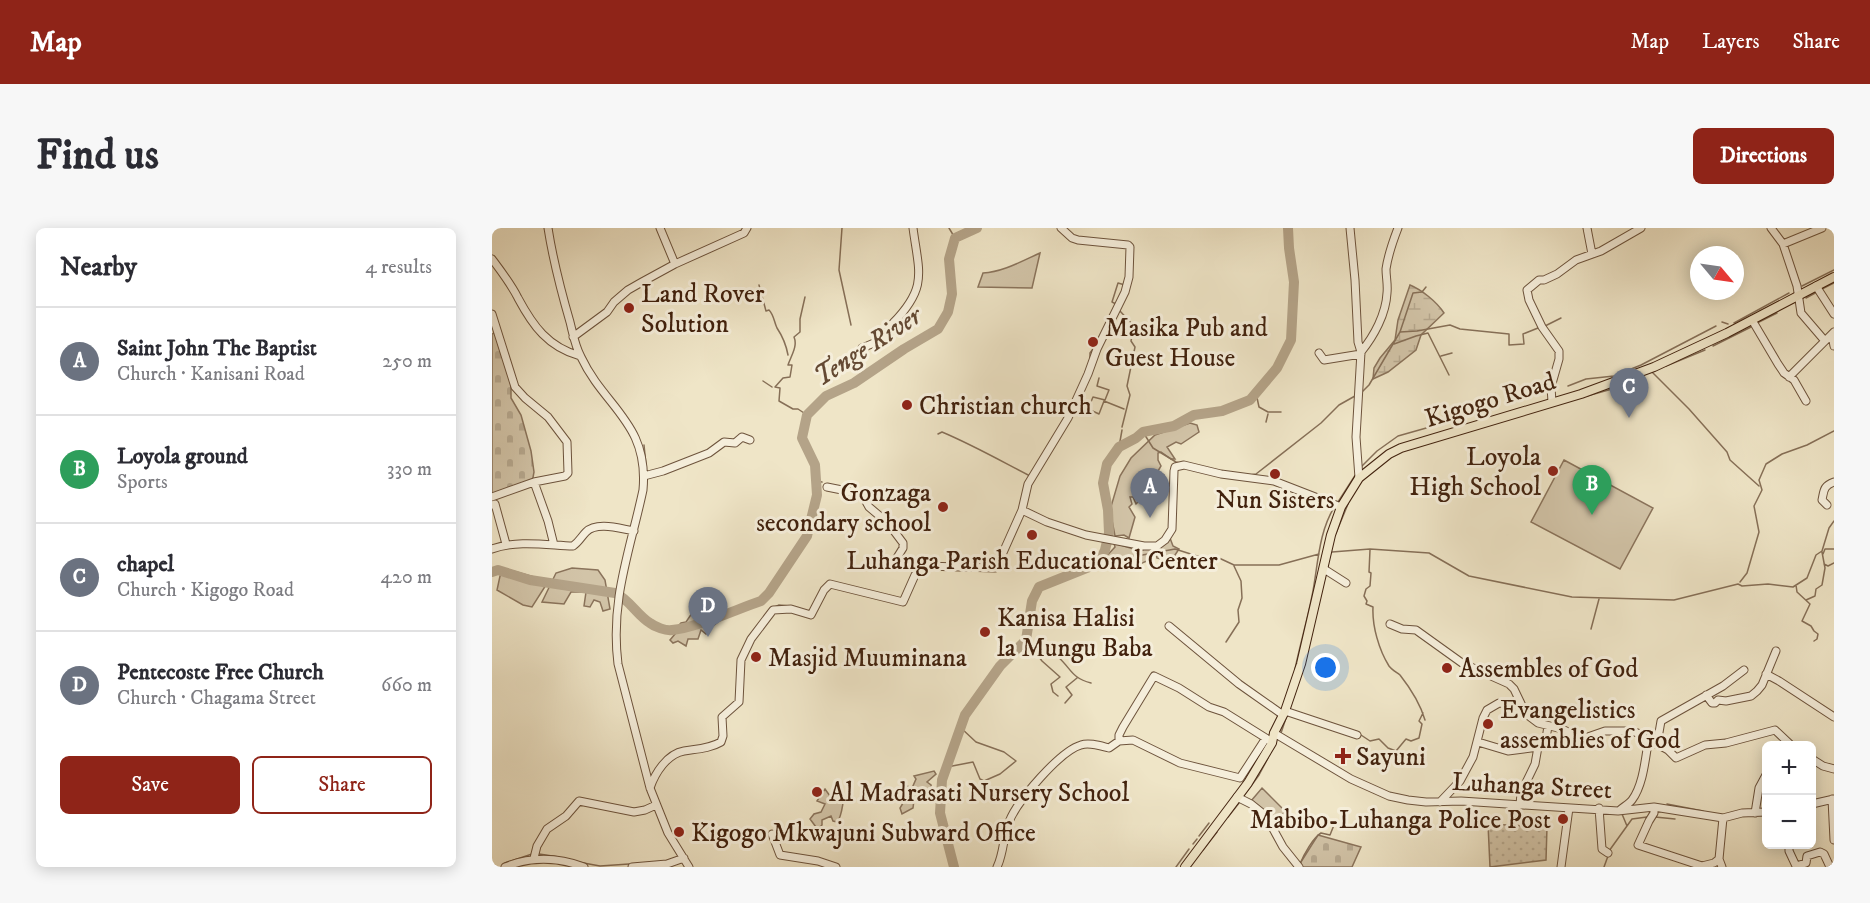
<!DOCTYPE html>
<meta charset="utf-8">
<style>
body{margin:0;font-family:"IM FELL DW Pica",serif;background:#f7f7f7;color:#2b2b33}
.controls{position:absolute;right:18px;bottom:18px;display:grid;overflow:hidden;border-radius:9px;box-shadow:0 3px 15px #0003}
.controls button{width:54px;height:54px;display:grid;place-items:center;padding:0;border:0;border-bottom:2px solid #e1e1e2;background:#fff;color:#2b2b33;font:30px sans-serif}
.compass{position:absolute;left:1198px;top:18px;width:54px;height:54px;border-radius:50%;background:#fff;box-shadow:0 3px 15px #0003;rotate:119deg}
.you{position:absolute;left:834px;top:440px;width:21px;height:21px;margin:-15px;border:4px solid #fff;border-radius:50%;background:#1a73e8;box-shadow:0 0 0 9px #1a73e833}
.badge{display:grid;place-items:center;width:39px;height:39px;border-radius:50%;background:#8f2418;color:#fff;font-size:20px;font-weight:700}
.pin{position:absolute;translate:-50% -50px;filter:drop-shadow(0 2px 3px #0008)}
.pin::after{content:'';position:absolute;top:32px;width:21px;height:18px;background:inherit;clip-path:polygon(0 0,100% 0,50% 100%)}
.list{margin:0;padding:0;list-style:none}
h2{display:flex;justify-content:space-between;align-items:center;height:78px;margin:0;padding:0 24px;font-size:26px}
h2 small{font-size:20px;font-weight:400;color:#7c7c81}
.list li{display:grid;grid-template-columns:39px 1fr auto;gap:18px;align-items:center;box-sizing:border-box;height:108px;padding:0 24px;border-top:2px solid #e1e1e2}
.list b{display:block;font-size:22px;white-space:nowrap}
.list p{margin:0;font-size:20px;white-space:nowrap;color:#7c7c81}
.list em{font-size:20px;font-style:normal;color:#7c7c81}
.actions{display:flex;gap:12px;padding:18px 24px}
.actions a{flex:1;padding:14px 0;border:2px solid #8f2418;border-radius:9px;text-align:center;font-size:21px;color:#8f2418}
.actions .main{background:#8f2418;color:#fff}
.map{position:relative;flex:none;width:1342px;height:639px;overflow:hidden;border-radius:9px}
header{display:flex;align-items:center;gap:36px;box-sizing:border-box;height:84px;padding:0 30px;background:#8f2418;color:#fff}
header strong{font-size:28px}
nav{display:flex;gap:33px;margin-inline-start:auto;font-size:21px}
.intro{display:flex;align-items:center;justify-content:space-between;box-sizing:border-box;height:144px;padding:0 36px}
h1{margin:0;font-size:42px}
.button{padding:15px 27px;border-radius:9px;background:#8f2418;color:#fff;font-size:21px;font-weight:700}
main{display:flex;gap:36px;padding:0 36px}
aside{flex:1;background:#fff;border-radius:9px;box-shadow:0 3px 15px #0003}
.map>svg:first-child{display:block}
.grass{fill:#d2c4a8;stroke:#8a735b;stroke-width:1.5}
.wetland{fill:url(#wetland-marsh);stroke:#8a735b;stroke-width:1.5}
.cemetery{fill:url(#cemetery-stones);stroke:#8a735b;stroke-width:1.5}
.park{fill:url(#park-dots);stroke:#8a735b;stroke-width:1.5}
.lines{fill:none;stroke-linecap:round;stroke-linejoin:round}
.stream{stroke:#866f57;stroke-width:1.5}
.river{stroke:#b4a388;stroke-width:10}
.minor-casing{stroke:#6d533c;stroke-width:9}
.major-casing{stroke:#42220e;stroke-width:10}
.minor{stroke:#f5eedb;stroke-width:7}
.major{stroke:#efe5c7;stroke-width:8}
.poi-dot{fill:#8f2418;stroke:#f5eedb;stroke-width:2}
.labels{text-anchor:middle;stroke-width:6;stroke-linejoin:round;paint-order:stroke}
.poi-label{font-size:26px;fill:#42220e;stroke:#f5eedb;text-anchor:start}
.street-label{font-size:26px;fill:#42220e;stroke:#f5eedb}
.water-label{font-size:27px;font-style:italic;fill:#644933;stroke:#f5eedb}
</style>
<header>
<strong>Map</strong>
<nav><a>Map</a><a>Layers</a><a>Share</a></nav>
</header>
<div class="intro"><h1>Find us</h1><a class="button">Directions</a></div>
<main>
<aside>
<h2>Nearby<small>4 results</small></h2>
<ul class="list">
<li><span class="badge" style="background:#6b7280">A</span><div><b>Saint John The Baptist</b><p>Church · Kanisani Road</p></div><em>250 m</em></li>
<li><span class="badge" style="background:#2e9e5b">B</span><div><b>Loyola ground</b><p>Sports</p></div><em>330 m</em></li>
<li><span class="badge" style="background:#6b7280">C</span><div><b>chapel</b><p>Church · Kigogo Road</p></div><em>420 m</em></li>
<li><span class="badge" style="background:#6b7280">D</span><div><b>Pentecoste Free Church</b><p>Church · Chagama Street</p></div><em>660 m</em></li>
</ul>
<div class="actions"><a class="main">Save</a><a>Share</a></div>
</aside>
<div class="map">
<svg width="1342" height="639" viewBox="0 0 1342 639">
<defs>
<pattern id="wetland-marsh" width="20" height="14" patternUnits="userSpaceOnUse" patternTransform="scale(1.5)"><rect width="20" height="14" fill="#d2c4a8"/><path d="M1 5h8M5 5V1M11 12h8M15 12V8" fill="none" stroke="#b6a88f"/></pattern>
<pattern id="cemetery-stones" width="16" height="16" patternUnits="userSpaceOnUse" patternTransform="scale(1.5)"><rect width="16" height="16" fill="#d2c4a8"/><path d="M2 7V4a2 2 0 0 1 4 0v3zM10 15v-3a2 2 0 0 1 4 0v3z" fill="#b6a88f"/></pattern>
<pattern id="park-dots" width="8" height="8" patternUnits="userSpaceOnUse" patternTransform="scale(1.5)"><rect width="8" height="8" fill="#d2c4a8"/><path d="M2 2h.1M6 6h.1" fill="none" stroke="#b6a88f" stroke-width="1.8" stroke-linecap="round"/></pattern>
</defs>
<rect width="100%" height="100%" fill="#efe5c7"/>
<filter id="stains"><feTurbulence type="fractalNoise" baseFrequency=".00333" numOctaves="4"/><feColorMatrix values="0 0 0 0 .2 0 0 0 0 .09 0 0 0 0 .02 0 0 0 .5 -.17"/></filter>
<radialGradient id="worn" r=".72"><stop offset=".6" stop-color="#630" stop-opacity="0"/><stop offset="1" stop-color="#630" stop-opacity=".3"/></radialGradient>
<path class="grass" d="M548,25L540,60L486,59L491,45C511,44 530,33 548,25Z
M698,195L705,197L707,204L689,216L684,214L675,219L683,231H679L669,224L666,225V232L669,238L666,243L672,247L670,251L663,250L651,260L646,259L644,255L643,264L650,266V270L644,276L641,269H638L640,276L637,279L643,289L637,310L632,307L623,308L618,282L628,248L639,230L663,207Z
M1072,232L1161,280L1128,341L1039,294Z
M678,310L681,318L687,321L683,327L686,331L680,335H671L670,331L665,330L664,326H661L655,333L648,336L645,334C637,345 628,344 616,340L617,337L610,333L623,319L622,315L648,323L651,322V317L656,320Z
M80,340L106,342L113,352L118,381L111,383L108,374L102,372L98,379L92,378L94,364H79L72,376L50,374L64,345Z
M14,341L42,349L54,357L40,379L31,377L5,362L8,348Z
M200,385L215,389L223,387L227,393L216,402L214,406L209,402L206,411H196L194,418L186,413L181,415L178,412L183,406L182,403L189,395L194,394Z
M442,543L444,546L435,554L439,557L440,565C432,564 428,567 422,572L421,580L410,586L408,580L414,570L412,557L420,560L424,551L422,548Z
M770,560L792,582V585L781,596L759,573Z
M333,561L338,568L337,570L351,575C350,581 349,590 345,594L341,593L339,588L330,592V597L327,600L324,599L318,591L322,586L329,584L333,576L325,573Z"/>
<path class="wetland" d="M918,57C930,62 945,74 952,85L929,107L924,122L896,144L881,151L882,140L888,130L903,112L906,92Z"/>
<path class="cemetery" d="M4,104L19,155V170L29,187L39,223L42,244L40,255L0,269V106Z
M826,607L869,619L860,639H809L807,637Z"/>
<path class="park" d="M996,596L1055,599L1054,632L998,639Z"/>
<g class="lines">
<path class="stream" d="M350,0L347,42L359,97
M457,0L463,10
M267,57L274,83L277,82C282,87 282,94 285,100C291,109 294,116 296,127
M1310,58L1342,42
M1330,61L1342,55
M313,69L308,91V104L302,109C306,118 299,128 296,137H300L298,149L291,150L283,159L288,160L287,173L301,181H306L315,187
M1314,70L1325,64
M624,76L620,74L626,55L633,57
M627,82L642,98L639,113L643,119L635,158L638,167L630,199
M1230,94L1236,96
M1242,95L1297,65
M1265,95L1285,85
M1053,98L1069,90
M908,104L925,103L958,97L968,101L1017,106V117L1032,116L1031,106L1046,100
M902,116L924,108L936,105L957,147
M1221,118L1259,99
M949,128L960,125
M598,133V125L601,121
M1174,138L1213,122
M1159,143L1197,181L1235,224L1238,232L1267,258
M607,150L605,158L617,162L613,172L601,169L596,181L607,186L612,173L632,181
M271,153L280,159
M1076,158L1094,151L1122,148L1149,137L1224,98
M870,164L877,157L908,104L921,65L930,64L934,59
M764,165L767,179L776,184H789
M1095,168L1120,161
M588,186L589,183L593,185L595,181
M774,194L776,186
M651,204L661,220L684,234L688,235
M446,206L450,204C481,217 509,233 538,248
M152,217L154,237
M627,219L630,202
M869,239L885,223L906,208L1005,180
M758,247L764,246L829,195L847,177L863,168
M325,253L330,254
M846,274L864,246
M844,305L856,276
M878,322L877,344L879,345L878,358L874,361L872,368L875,373L874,376L881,379C880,398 887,422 897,438C900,442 904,444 908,447C919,461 928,475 933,492
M840,324L878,321L937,325L977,348L1080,369L1182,372L1246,356L1250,358L1276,356L1301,359L1315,350L1324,327L1330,323L1337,300L1342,293
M1331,326L1333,321H1342
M607,335L683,321L705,328L727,330L742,337H787L827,326
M1332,336L1336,338L1342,335
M1248,354L1255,345L1267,304L1262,278L1270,262L1267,252L1274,236L1290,226L1315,217L1342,203
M1304,357L1305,364L1318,376L1310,393L1319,398L1322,403L1326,406L1325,411L1322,413
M1314,372L1323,368L1324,361L1330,357L1333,340L1330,324
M283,379L287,377L298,378
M1099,401L1107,371
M534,412L550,433L568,449L559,456L561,464L566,468
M734,414L747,394L746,382L750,370L749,353L742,338
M544,423C551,428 560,423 566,429C579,440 579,450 599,455
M803,441C808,417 815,393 820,368C826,339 826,304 843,278
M573,475L580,467L574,459L585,450
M789,505L794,490
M869,507L878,513L887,511L896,520L904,523L914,511L919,513L927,510L930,496L927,493L931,485
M455,539L481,534L488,551L492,553L508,546L524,533L512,524L484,514L469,500
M751,569L767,547L776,530
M1175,576L1211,583
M1130,586L1135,598
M736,589L747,575
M1163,589L1183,591
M707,608L717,595
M701,616L705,611
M711,622L725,604
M1117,623L1140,591L1155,589
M47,626L67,629
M86,634L108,638L137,636
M13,635L40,626
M808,636C812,626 821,610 829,605L838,607L842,597
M684,639L697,621
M1112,639L1116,628"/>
<path class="river" d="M0,344L6,342L38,352L123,365C137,371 145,387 158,395C163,399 174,403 180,402C204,400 245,381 269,373L277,365L315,308L325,267L323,237L310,210L315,187L334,168L362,155L412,121L446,101L456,84L460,66L457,31L463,10L485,0
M462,639L448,585L450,552L473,487L508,438L534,412L540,373L547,359L607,335L613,322L617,305L616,282L611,255L615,236L627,219L644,210L651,204L682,198L702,187L730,183L758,172L785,140L799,112L802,54L797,20L796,0"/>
<g class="minor-casing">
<path id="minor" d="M56,0C61,32 69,63 78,94C81,106 83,118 89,129C113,180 157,195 151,262C138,323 118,372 126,436L158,560L176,605L197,639
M168,0L183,36
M858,0L863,52L866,114L869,124
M1095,0L1100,26
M1279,0L1291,16L1305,58L1309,85L1333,113
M1291,16L1330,0
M0,31C9,43 19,56 26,70C41,98 56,119 88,128
M1324,58L1342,86
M0,86L23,159L33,170L56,189L75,214L76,245L73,248L42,254L0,269
M1260,92L1286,136L1292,145L1302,152L1314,173
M1340,107L1342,118
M81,109L115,84L122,74L136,62L150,54L183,36L252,5L255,0
M370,120C377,117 390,113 394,107C397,103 397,98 401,95C436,59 427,45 421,0
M827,125L832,132L869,126
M1297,149L1342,104
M1060,174L1059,159L1067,131V123L1050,99L1037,72L1035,62L1047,52H1052L1065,46L1084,32L1109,23L1149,0
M152,248L171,243L217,225L232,214L243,215L250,209L258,212
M867,250L864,209L869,124C882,108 894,86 895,65C896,57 894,49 894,41C896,27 901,13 906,0
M42,254L56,293L62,317
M335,259L355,263L372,270L377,279L396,295L411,315V320L401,336L430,339
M0,277L3,276L14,316
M1335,277L1330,272C1332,263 1331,258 1342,254
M530,282L555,294L594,307L652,318H665L673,312L680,301L682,243L683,239L692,237L729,246L782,253L849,279
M0,321C25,312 54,317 81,318C87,314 89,309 94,304C105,293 129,301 142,303
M832,341L854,355
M898,396L910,401L924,402L970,435L1017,456L1022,461L1034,486L1046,495L1070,501L1090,511L1113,503H1140L1148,506L1156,515L1165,516L1176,522L1184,530L1213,517L1234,515L1283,502L1300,518
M677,398L747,456L791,487
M1274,446L1287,453L1342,489
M1214,467L1220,475H1223L1226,472L1234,473L1259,468L1265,463L1270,457L1284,423
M793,483L865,507
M782,505L859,551L897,568L916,572L934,574L969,573L1126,583L1162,579L1231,590L1250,585L1274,584
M627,513V507L631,499L662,448L687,460L717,479L732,484L777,512
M986,514L1016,523L1046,519
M1165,516L1169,493L1231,458L1252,442
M1320,531L1331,538L1342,541
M158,560C163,545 175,526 192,523C204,521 217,521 229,514L231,508L230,489L247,474L249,432L259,411L281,382L299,381L319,387L332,362L338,356L411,374L423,347L432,338L503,340L505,338L530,282L536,256L576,190L596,146L605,121L633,64L637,49L638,19L636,17L586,12L580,10L569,0
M745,569L759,576L774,588L791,619L807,639
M1340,571L1342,612
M948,574L968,553L981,529L991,490L995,482L1007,475L1028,476
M1320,576L1342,571
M1028,577L1029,565L1043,536L1046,519L1054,511L1056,498
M1162,579V585L1157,593L1146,617L1210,638L1222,635L1227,631
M1107,580L1110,621L1116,625
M1128,582C1131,579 1137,576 1140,572C1151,557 1153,533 1156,515
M1263,585L1267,560L1274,547
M280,606L288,627L326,633L344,639
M1297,616V623L1304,638L1314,635L1315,628L1328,624L1332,626L1338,639
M42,630L45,618L55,601L74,588L87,573L142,584L153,582L164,577
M13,639C40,628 65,629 92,639
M140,639L175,636L192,630
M505,639C512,625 511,608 517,594C525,573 568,523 589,517C597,514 609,518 617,520L627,513L641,512L688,535L748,550L774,510
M1069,639L1077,580
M1230,639L1227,631L1231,590"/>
</g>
<g class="major-casing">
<path id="major" d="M693,639L756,555L780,515L782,505L793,483L809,436L839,307L849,279L867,250L897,226L909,220L1089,166L1162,139L1235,105L1342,49"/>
</g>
<use href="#minor" class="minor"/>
<use href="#major" class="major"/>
</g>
<g class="poi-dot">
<circle cx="137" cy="80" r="6"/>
<circle cx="601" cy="114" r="6"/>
<circle cx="415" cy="177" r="6"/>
<circle cx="1061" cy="243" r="6"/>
<circle cx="783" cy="246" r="6"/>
<circle cx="451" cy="279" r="6"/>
<circle cx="540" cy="307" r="6"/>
<circle cx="493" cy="404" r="6"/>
<circle cx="264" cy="429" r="6"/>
<circle cx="955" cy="440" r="6"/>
<circle cx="996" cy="496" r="6"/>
<path d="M848 519h6v6h6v6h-6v6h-6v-6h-6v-6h6z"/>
<circle cx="325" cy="564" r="6"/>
<circle cx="1071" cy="591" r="6"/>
<circle cx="187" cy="604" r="6"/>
</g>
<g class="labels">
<g class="poi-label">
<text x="149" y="74">Land Rover<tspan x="149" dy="30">Solution</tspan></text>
<text x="613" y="108">Masika Pub and<tspan x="613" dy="30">Guest House</tspan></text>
<text x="427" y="186">Christian church</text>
<text x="1049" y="237" text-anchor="end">Loyola<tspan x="1049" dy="30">High School</tspan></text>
<text x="439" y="273" text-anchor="end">Gonzaga<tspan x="439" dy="30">secondary school</tspan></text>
<text x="783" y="280" text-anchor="middle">Nun Sisters</text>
<text x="540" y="341" text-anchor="middle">Luhanga Parish Educational Center</text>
<text x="505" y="398">Kanisa Halisi<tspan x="505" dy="30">la Mungu Baba</tspan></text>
<text x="276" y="438">Masjid Muuminana</text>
<text x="967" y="449">Assembles of God</text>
<text x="1008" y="490">Evangelistics<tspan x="1008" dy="30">assemblies of God</tspan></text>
<text x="864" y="537">Sayuni</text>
<text x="337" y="573">Al Madrasati Nursery School</text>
<text x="1059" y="600" text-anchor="end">Mabibo-Luhanga Police Post</text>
<text x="199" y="613">Kigogo Mkwajuni Subward Office</text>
</g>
<g class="street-label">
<text transform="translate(998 171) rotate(-17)" y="9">Kigogo Road</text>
<text transform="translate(1040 557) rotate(3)" y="9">Luhanga Street</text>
</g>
<g class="water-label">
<text transform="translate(375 118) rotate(-33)" y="9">Tenge River</text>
</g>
</g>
<rect width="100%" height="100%" filter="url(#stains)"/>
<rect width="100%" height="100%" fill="url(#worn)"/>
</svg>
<div class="controls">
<button>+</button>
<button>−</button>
</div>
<svg class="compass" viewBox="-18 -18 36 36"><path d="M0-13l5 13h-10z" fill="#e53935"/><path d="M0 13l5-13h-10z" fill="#7c7c81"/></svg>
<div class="you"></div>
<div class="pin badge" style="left:658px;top:290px;background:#6b7280">A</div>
<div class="pin badge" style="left:1100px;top:287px;background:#2e9e5b">B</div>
<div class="pin badge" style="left:1137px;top:190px;background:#6b7280">C</div>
<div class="pin badge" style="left:216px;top:409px;background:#6b7280">D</div>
</div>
</main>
